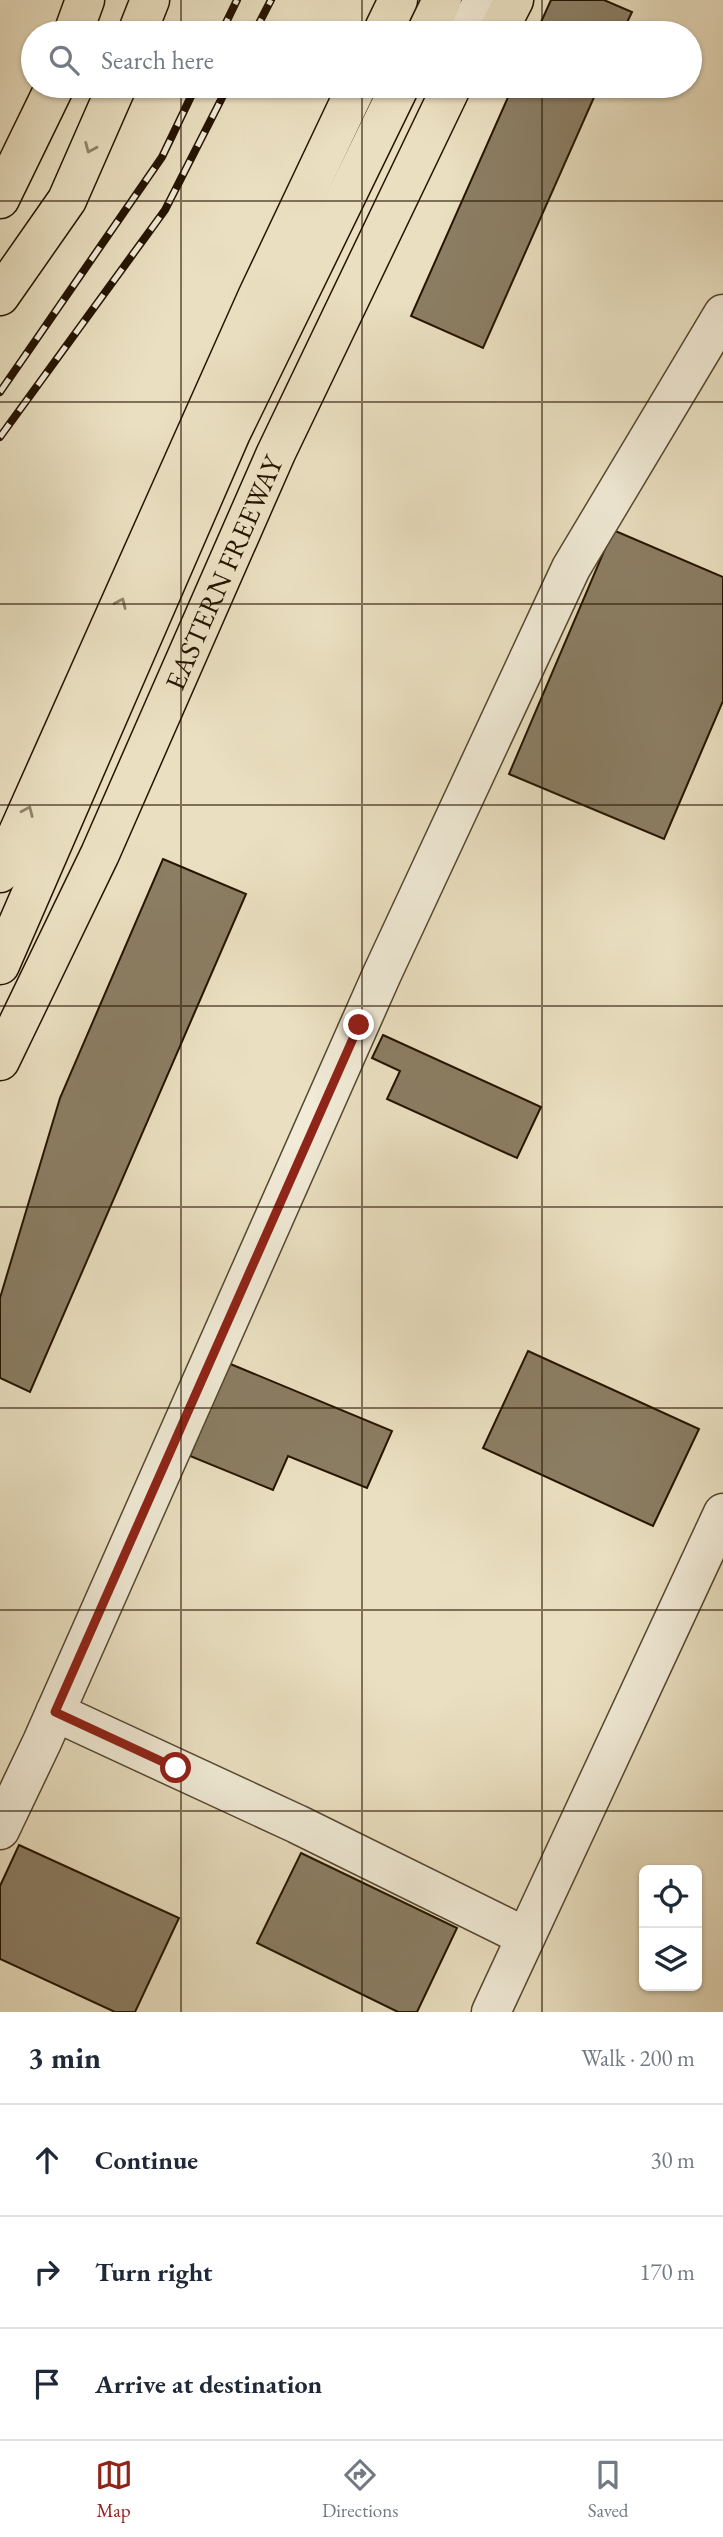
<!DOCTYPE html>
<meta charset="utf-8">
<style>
body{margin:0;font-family:"EB Garamond",serif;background:#f6f6f7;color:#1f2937}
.controls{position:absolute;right:21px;bottom:21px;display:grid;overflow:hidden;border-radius:10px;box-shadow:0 2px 5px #0004}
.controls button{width:63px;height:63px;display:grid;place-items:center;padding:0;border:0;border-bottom:2px solid #e0e1e3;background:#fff;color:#1f2937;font:35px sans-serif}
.stop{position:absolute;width:21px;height:21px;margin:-16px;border:5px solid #8f2418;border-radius:50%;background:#fff}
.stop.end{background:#8f2418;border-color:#fff;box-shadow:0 2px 7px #0008}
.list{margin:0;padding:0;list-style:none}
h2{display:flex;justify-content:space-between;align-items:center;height:91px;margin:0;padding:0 28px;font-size:30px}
h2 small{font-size:23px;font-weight:400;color:#747a83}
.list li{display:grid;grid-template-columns:46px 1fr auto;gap:21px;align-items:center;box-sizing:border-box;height:112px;padding:0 28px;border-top:2px solid #e0e1e3}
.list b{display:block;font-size:26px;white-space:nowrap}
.list em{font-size:23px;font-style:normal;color:#747a83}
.icon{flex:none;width:38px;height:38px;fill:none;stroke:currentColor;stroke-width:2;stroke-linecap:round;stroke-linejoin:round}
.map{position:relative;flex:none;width:723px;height:2012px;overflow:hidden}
.search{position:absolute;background:#fff;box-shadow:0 2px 5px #0004;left:21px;right:21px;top:21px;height:77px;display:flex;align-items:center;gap:18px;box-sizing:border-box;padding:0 24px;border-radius:38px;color:#747a83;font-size:26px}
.sheet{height:427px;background:#fff}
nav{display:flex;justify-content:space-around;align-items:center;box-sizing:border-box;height:98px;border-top:2px solid #e0e1e3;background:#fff;font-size:19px;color:#747a83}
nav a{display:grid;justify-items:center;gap:4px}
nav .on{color:#8f2418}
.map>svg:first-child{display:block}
.building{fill:#8b7e64;stroke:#251400;stroke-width:2}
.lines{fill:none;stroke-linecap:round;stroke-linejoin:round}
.minor-casing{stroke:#564730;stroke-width:41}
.major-casing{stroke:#251400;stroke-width:41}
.highway-casing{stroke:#251400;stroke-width:41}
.minor{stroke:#f1ebd7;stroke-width:38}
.major{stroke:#eae0c1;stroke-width:38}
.highway{stroke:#eae0c1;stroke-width:38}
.rail-casing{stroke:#251400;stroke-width:8}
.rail{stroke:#f1ebd7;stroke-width:5;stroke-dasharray:16;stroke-linecap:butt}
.oneway{stroke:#91846a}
.route{stroke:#8f2418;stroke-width:9}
.grid{fill:none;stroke:#251400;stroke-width:2;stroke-opacity:0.55}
.labels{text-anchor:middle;stroke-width:5;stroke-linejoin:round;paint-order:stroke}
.street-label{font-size:28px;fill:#251400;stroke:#f1ebd7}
</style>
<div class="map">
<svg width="723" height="2012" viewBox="0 0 723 2012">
<rect width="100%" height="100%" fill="#eae0c1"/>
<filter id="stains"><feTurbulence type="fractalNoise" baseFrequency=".00286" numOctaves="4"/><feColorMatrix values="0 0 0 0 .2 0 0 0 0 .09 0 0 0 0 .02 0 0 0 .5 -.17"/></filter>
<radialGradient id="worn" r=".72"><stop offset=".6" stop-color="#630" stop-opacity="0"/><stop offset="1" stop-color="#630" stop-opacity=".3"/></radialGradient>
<path class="building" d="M551,0H604L632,12L622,33H536Z
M513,86H599L483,348L411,316Z
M613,530L723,577V701L664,839L509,774Z
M163,859L246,894L30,1392L0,1378V1298L60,1098Z
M383,1035L541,1107L517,1158L387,1099L400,1071L372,1058Z
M528,1351L699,1429L653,1526L483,1448Z
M228,1363L392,1431L367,1488L288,1456L273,1490L190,1456Z
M19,1845L179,1918L135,2012H115L0,1959V1886Z
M301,1853L457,1928L417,2012H398L257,1943Z"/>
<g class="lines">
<g class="minor-casing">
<path id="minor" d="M467,33L483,0
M55,1712L297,1824L526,1937
M0,1830L42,1742L382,974L571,568L723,314
M491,2012L723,1513"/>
</g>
<g class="major-casing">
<path id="major" d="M73,33L85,0
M137,33L150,0
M0,199L55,86
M0,296L67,200L117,86"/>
</g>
<g class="highway-casing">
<g id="highway">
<path d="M382,33L398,0"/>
<path d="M426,33L442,0"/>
<path d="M497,33L514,0"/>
<path d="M0,873L257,297L357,86"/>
<path d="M0,965L231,433L400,86"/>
<path id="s1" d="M0,1061L100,854L276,453L452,86"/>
</g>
</g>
<use href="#minor" class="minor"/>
<use href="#major" class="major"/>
<use href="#highway" class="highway"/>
<g class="rail-casing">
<path id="rail" d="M221,33L237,0
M254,33L271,0
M0,392L162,157L196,86
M0,437L165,210L228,86"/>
</g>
<use href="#rail" class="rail"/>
</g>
<defs><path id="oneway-chevron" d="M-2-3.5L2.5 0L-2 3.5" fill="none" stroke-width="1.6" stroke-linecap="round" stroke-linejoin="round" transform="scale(1.75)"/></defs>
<g class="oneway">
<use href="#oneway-chevron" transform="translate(90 148) rotate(113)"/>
<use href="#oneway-chevron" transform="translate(121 603) rotate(-66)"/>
<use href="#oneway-chevron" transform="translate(28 811) rotate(-66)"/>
</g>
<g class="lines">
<path class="route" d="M176,1768L55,1712L359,1025"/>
</g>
<path class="grid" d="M181,0V33M362,0V33M542,0V33M181,86V2012M362,86V2012M542,86V2012M0,201H723M0,402H723M0,604H723M0,805H723M0,1006H723M0,1207H723M0,1408H723M0,1610H723M0,1811H723"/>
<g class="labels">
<g class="street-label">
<text dy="10" stroke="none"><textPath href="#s1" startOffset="537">EASTERN FREEWAY</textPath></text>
</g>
</g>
<rect width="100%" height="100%" filter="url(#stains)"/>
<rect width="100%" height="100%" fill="url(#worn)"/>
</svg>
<div class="controls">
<button><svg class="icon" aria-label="locate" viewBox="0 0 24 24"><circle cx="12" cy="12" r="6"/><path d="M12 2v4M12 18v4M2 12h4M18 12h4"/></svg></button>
<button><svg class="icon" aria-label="layers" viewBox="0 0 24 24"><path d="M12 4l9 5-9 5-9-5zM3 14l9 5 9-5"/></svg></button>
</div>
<div class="stop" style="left:176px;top:1768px"></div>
<div class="stop end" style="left:359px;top:1025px"></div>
<div class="search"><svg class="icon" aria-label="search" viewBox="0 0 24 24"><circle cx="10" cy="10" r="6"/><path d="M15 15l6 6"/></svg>Search here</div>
</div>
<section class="sheet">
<h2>3 min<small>Walk · 200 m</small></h2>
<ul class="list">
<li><svg class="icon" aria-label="ahead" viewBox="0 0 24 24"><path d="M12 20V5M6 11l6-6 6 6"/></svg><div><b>Continue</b></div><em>30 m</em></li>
<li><svg class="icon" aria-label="right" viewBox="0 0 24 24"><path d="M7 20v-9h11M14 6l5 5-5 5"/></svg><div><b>Turn right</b></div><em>170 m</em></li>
<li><svg class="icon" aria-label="arrive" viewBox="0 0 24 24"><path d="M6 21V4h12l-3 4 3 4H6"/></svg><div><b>Arrive at destination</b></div></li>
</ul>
</section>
<nav>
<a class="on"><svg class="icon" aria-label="map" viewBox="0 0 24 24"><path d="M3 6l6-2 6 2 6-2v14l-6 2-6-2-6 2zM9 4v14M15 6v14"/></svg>Map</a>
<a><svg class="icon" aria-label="directions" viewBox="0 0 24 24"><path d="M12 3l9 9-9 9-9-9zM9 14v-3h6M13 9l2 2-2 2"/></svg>Directions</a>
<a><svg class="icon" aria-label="saved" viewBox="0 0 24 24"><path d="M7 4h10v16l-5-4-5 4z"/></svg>Saved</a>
</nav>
